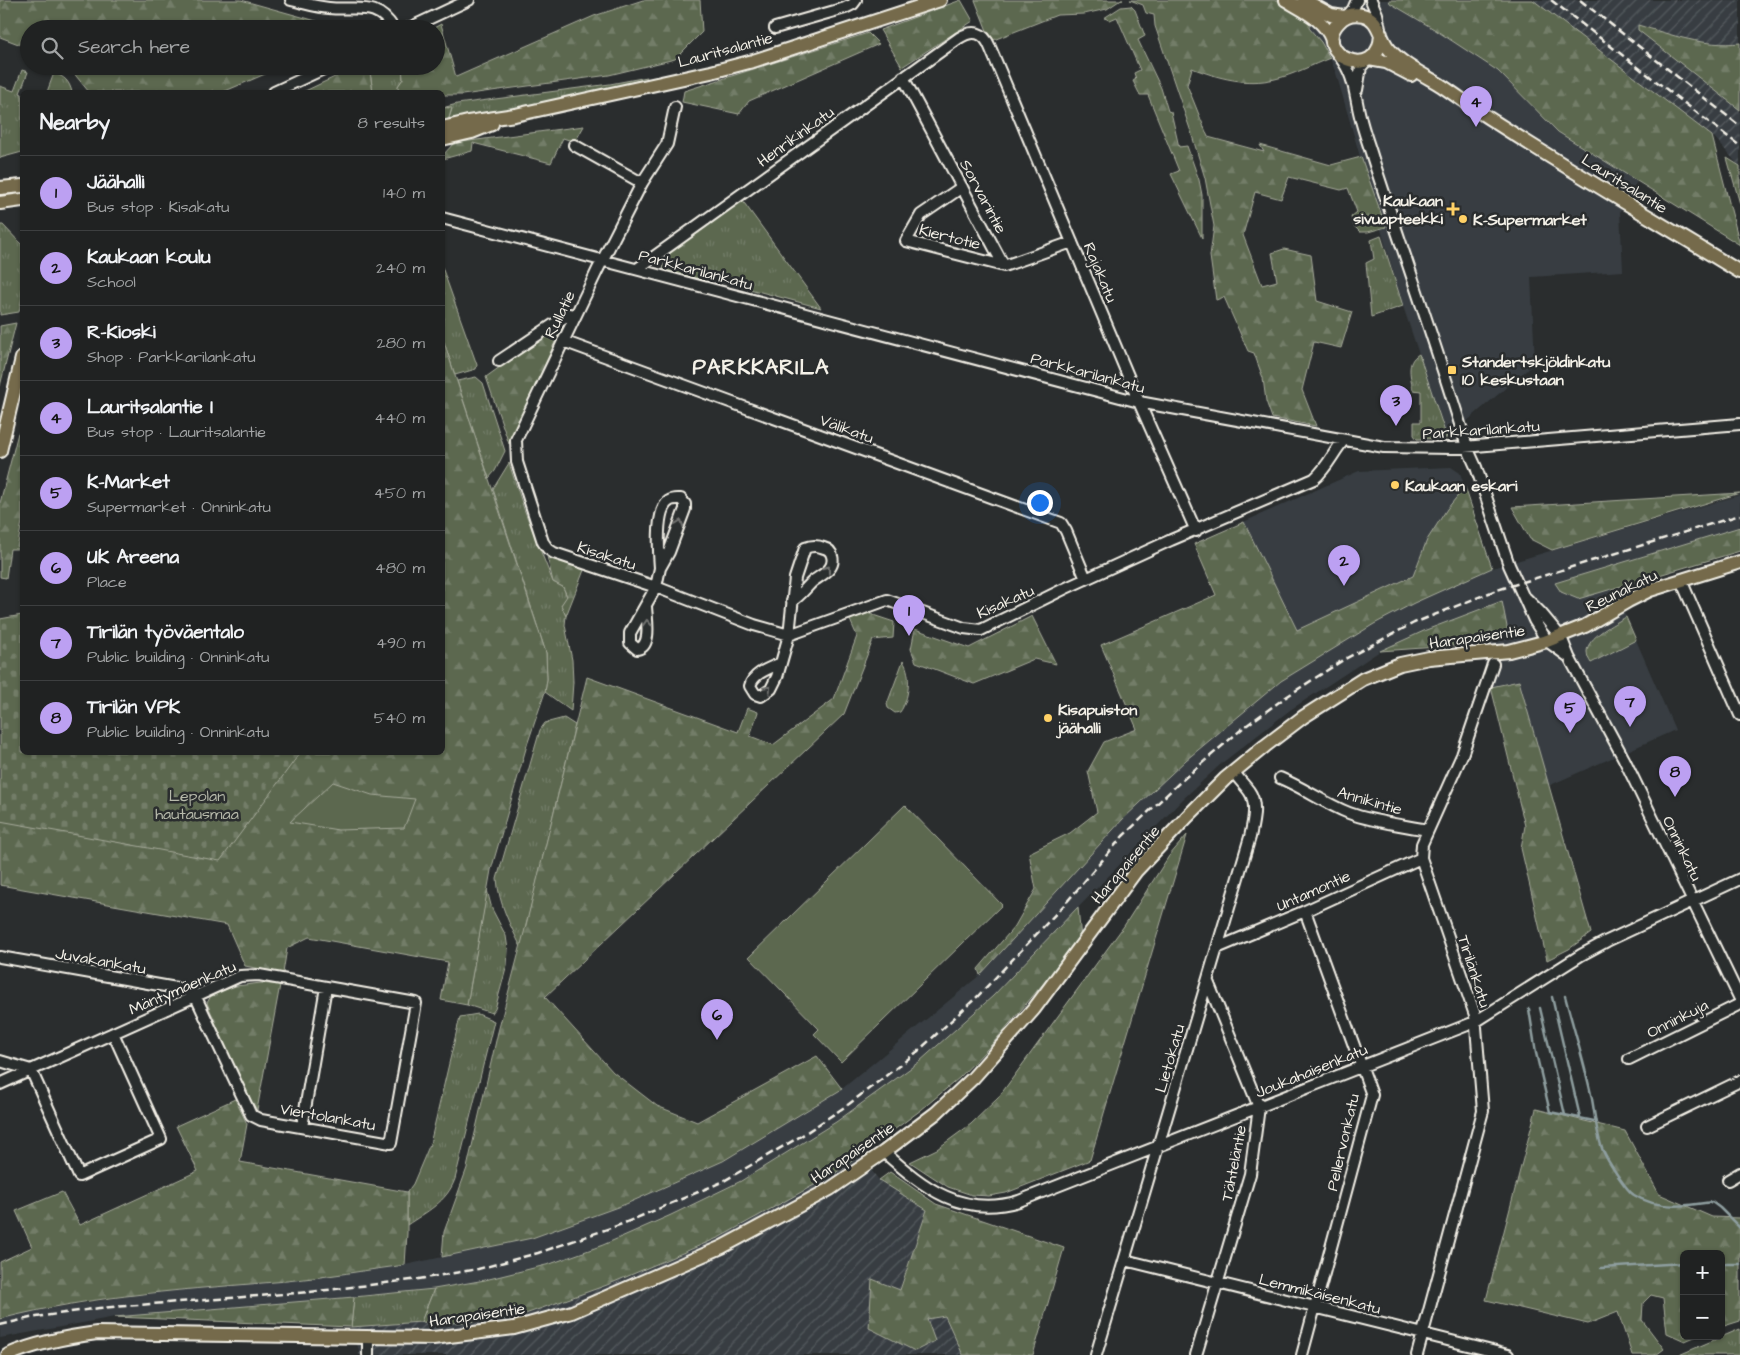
<!DOCTYPE html>
<meta charset="utf-8">
<style>
body{margin:0;font-family:"Architects Daughter",sans-serif;background:#282a2a;color:#f1f3f6}
.controls{position:absolute;right:15px;bottom:15px;display:grid;overflow:hidden;border-radius:8px;box-shadow:0 1px 4px #0004}
.controls button{width:45px;height:45px;display:grid;place-items:center;padding:0;border:0;border-bottom:1px solid #3d3f40;background:#202222;color:#f1f3f6;font:25px sans-serif}
.you{position:absolute;left:1039px;top:502px;width:18px;height:18px;margin:-12px;border:4px solid #fff;border-radius:50%;background:#1a73e8;box-shadow:0 0 0 8px #1a73e833}
.badge{display:grid;place-items:center;width:32px;height:32px;border-radius:50%;background:#bca0f2;color:#111;font-size:16px;font-weight:700}
.pin{position:absolute;translate:-50% -41px;filter:drop-shadow(0 1px 2px #0008)}
.pin::after{content:'';position:absolute;top:26px;width:18px;height:15px;background:inherit;clip-path:polygon(0 0,100% 0,50% 100%)}
.list{margin:0;padding:0;list-style:none}
h2{display:flex;justify-content:space-between;align-items:center;height:65px;margin:0;padding:0 20px;font-size:21px}
h2 small{font-size:16px;font-weight:400;color:#a2a4a5}
.list li{display:grid;grid-template-columns:32px 1fr auto;gap:15px;align-items:center;box-sizing:border-box;height:75px;padding:0 20px;border-top:1px solid #3d3f40}
.list b{display:block;font-size:19px;white-space:nowrap}
.list p{margin:0;font-size:16px;white-space:nowrap;color:#a2a4a5}
.list em{font-size:16px;font-style:normal;color:#a2a4a5}
.icon{flex:none;width:28px;height:28px;fill:none;stroke:currentColor;stroke-width:2;stroke-linecap:round;stroke-linejoin:round}
.map{position:relative;flex:none;width:1740px;height:1355px;overflow:hidden}
.search{position:absolute;background:#202222;box-shadow:0 1px 4px #0004;left:20px;top:20px;width:425px;height:55px;display:flex;align-items:center;gap:12px;box-sizing:border-box;padding:0 18px;border-radius:28px;color:#a2a4a5;font-size:19px}
.panel{position:absolute;background:#202222;box-shadow:0 1px 4px #0004;left:20px;top:90px;width:425px;height:665px;border-radius:8px}
.map>svg:first-child{display:block}
.built{fill:#383e43}
.industrial{fill:url(#industrial-furrows)}
.grass{fill:url(#grass-tufts);stroke:#a8ac9c}
.forest{fill:url(#forest-firs);stroke:#a8ac9c}
.cemetery{fill:url(#cemetery-stones);stroke:#a8ac9c}
.garden{fill:#5b674f;stroke:#a8ac9c}
.lines{fill:none;stroke-linecap:round;stroke-linejoin:round}
.stream{stroke:#8e9e9f;stroke-width:2.5}
.minor-casing{stroke:#f4f1e8;stroke-width:14}
.major-casing{stroke:#f4f1e8;stroke-width:16}
.minor{stroke:#2a2d2e;stroke-width:10}
.major{stroke:#746b4b;stroke-width:12}
.rail{stroke:#f4f1e8;stroke-width:2.5;stroke-dasharray:8 4;stroke-linecap:butt}
.oneway{stroke:#71726f}
.poi-dot{fill:#ffd166;stroke:#2a2d2e;stroke-width:2}
.labels{text-anchor:middle;stroke-width:5;stroke-linejoin:round;paint-order:stroke}
.street-label{font-size:16px;fill:#f4f1e8;stroke:#2a2d2e}
.poi-label{font-size:16px;font-weight:bold;fill:#f4f1e8;stroke:#2a2d2e;text-anchor:start}
.park-label{font-size:16px;fill:#b7baab;stroke:#2a2d2e}
.district-label{font-size:21px;font-weight:bold;letter-spacing:1px;fill:#f4f1e8;stroke:#2a2d2e}
</style>
<div class="map">
<svg width="1740" height="1355" viewBox="0 0 1740 1355">
<defs>
<pattern id="industrial-furrows" width="10" height="10" patternUnits="userSpaceOnUse" patternTransform="scale(1.25)"><rect width="10" height="10" fill="#383e43"/><path d="M-1 1l2-2M0 10L10 0M9 11l2-2" fill="none" stroke="#555a5e"/></pattern>
<pattern id="grass-tufts" width="24" height="20" patternUnits="userSpaceOnUse" patternTransform="scale(1.25)"><rect width="24" height="20" fill="#5b674f"/><path d="M3 7l-1-3M5 7V3M7 7l1-3M15 17l-1-3M17 17v-4M19 17l1-3" fill="none" stroke="#737d68"/></pattern>
<pattern id="forest-firs" width="22" height="20" patternUnits="userSpaceOnUse" patternTransform="scale(1.25)"><rect width="22" height="20" fill="#5b674f"/><path d="M5 1l3.5 6h-7zM16 11l3.5 6h-7z" fill="#737d68"/></pattern>
<pattern id="cemetery-stones" width="16" height="16" patternUnits="userSpaceOnUse" patternTransform="scale(1.25)"><rect width="16" height="16" fill="#5b674f"/><path d="M2 7V4a2 2 0 0 1 4 0v3zM10 15v-3a2 2 0 0 1 4 0v3z" fill="#737d68"/></pattern>
</defs>
<rect width="100%" height="100%" fill="#2a2d2e"/>
<filter id="ink" filterUnits="userSpaceOnUse"><feTurbulence type="fractalNoise" baseFrequency=".02" numOctaves="2"/><feDisplacementMap in="SourceGraphic" scale="10" xChannelSelector="R" yChannelSelector="G"/><feConvolveMatrix kernelMatrix="1 2 1 2 8 2 1 2 1" color-interpolation-filters="sRGB"/></filter>
<g filter="url(#ink)">
<path class="built" d="M1311,0H1389L1390,3L1434,29L1498,71L1558,132L1637,181L1620,212L1623,271L1531,277L1535,363L1447,438L1403,306L1336,73L1330,58L1309,28Z
M1451,467L1460,473L1493,568L1740,495V527L1556,583L1578,599L1611,589L1626,617L1598,634L1586,654L1591,663L1636,640L1675,730L1548,786L1519,682L1491,687L1480,644L1507,632L1380,651L1290,710L1222,763L1183,799L993,996L919,1062L836,1122L741,1181L671,1215L603,1245L550,1264L485,1280L434,1289L354,1297L115,1317L0,1338V1319L24,1313L135,1295L210,1286L290,1280L405,1265L532,1238L626,1204L723,1161L842,1089L980,975L1123,819L1186,760L1281,681L1212,536L1359,471Z"/>
<path class="industrial" d="M1531,0H1740V167L1715,138Z
M859,1155L879,1180L927,1210L891,1314L945,1316L963,1355H359V1350L351,1327L421,1322L451,1323L514,1318L607,1285L719,1237L834,1174Z"/>
<path class="grass" d="M369,66H402L403,79L398,86L399,92H373Z
M22,70L28,72L20,93L22,94V152L0,158V86L14,91Z
M54,73C65,77 69,81 72,92H47Z
M647,77L645,81L452,123L448,121L452,109L446,107L457,104L610,84Z
M742,200L821,308L712,279L703,281L663,270L666,255Z
M0,225H3L22,245V297L19,312L0,315Z
M1381,236L1403,306L1371,317L1366,263L1374,259L1371,240Z
M442,267L477,365L476,369L455,375L444,342H443Z
M1419,354L1447,438L1417,439L1414,435V422H1421V391L1413,390C1411,377 1405,362 1419,354Z
M476,377L483,383L505,451L495,471L489,478L457,381Z
M509,463L524,509L553,582L563,587L567,597L561,605L566,616L565,625L572,660L573,682L571,711L545,692L547,679L546,653L493,489Z
M903,661C912,674 909,700 900,712L895,713L888,708L887,704Z
M564,718L575,725L521,947C510,925 499,904 497,879L540,730L545,723Z
M487,890L492,909L506,936L508,950L507,965L495,1009L492,1013L467,1005Z
M478,1014L494,1021L455,1179C447,1202 426,1212 407,1225V1192L413,1184L430,1144L460,1017Z
M434,1289L421,1322L351,1327L354,1297Z
M1740,1329V1355H1679Z"/>
<path class="forest" d="M0,0H241L327,24L365,27L362,29H29V48L0,37Z
M643,0H700L702,32L675,59L609,75L462,95H443L442,92H399L398,86L403,79L402,66H436V29H432L441,24L456,77L594,16Z
M961,0L973,21L902,67L880,30Z
M975,0H1123L1119,1L1107,9L1084,14L1057,15L991,41Z
M1130,0H1311L1309,28L1321,42L1330,58C1312,65 1293,75 1275,79C1246,86 1218,78 1192,68L1187,85L1208,137L1264,152L1260,145L1331,165L1361,157L1386,227L1368,232H1360L1354,226L1351,217L1357,212L1348,188L1341,190L1289,177L1281,199L1255,192L1243,235L1262,285L1277,281L1272,253L1284,249L1311,255L1317,301L1352,312L1341,348L1314,342L1302,390L1316,426L1272,418L1266,401L1263,378L1254,353L1248,351L1224,297L1216,300L1210,256L1214,226L1205,178L1190,129L1155,26L1154,15L1146,13L1143,5Z
M1389,0H1533L1712,136L1740,245L1558,132L1498,71L1434,29L1390,3Z
M1131,6L1135,10L1145,36L1138,40L1161,88L1168,111L1171,112L1179,147L1187,146L1199,180L1202,195V238L1171,174L1179,171L1148,95H1140L1133,81L1136,79L1134,73L1140,70L1117,17L1110,20L1104,18L1121,7Z
M1638,25C1672,35 1704,47 1740,43V110L1638,30Z
M868,33L879,44L749,101L739,114L682,102L684,91Z
M68,66H284L223,92H89Z
M358,66H369L373,92H303Z
M442,107L452,108L448,121L442,122Z
M584,126L575,142L563,138L551,163L473,143L472,151L443,159V155L454,143Z
M1727,158L1740,166V204Z
M565,320L509,444L486,377Z
M16,323L0,386V326Z
M442,342H444L546,653L547,679L545,692L527,745L491,870L467,1005L441,1000L448,962L309,937L287,948L283,973L245,966L227,925L0,885V785L208,753L442,752Z
M18,433H22V522L17,549H10L6,578L0,577V503Z
M1465,487L1492,568L1414,603L1374,624L1281,681L1186,760L1123,819L980,975L978,969L1015,926L1036,889L1029,853L1070,833L1097,812L1088,771L1104,742L1137,729L1101,645L1216,595L1194,544L1244,522L1297,630L1413,576L1427,540L1447,509Z
M1740,493L1552,550L1530,539L1512,507Z
M1740,527V551L1578,599L1561,592L1555,583Z
M547,556L584,570L566,616L561,605L567,596L563,587L553,582Z
M1502,601L1508,632L1480,644L1380,651L1426,630Z
M867,613L894,622L893,638L873,640L844,714L545,997L613,1072L657,1106L697,1122L817,1056L842,1089L723,1161L626,1204L532,1238L442,1257L444,1232L467,1168L498,1032L525,929L587,677L738,732L747,708L758,712L750,736L773,745L834,699L857,636L850,620Z
M1032,616L1056,664L1034,659L974,684L916,662L911,649L915,629L969,648Z
M1626,617L1636,640L1591,663C1589,660 1587,656 1587,652C1587,637 1614,624 1626,617Z
M1519,681L1591,933L1569,949L1547,960L1521,848L1525,826L1491,687Z
M1187,835L1090,1160L1006,1193L989,1196L972,1195L948,1187L910,1162L937,1149L971,1124L998,1098L1124,926L1169,856Z
M1078,907L1081,939L993,1043L959,1078L921,1110L834,1174L720,1237L607,1285L514,1318L451,1323L421,1322L434,1289L485,1280L550,1264L603,1245L671,1215L741,1181L836,1122L919,1062L993,996Z
M261,983L280,985L257,1110L246,1094L207,1003L212,994L236,986Z
M235,1099L247,1124L240,1162L407,1192V1233L405,1265C366,1270 327,1277 287,1281C191,1289 94,1295 0,1319V1262L32,1247L16,1211L62,1192L80,1225L198,1171L176,1126Z
M1536,1109L1625,1131L1659,1194L1712,1217L1740,1218V1321L1721,1327V1254H1684V1336H1697L1685,1341L1667,1333L1663,1298L1651,1295L1643,1303L1642,1320L1664,1349L1656,1355H1632L1618,1312L1588,1324L1486,1300Z
M890,1172L936,1204L1064,1248L1033,1355H963L945,1316L927,1319L935,1341L915,1351L869,1328L872,1279L900,1290L927,1210L879,1180Z
M354,1297L351,1327L115,1317Z"/>
<path class="cemetery" d="M22,615V752L300,753L220,861L0,821V619Z"/>
<path class="garden" d="M333,782L372,795L415,799L404,828L338,830L290,822Z
M905,805L1002,905L841,1062L814,1034L819,1029L749,957Z"/>
<g class="lines">
<path class="stream" d="M1565,996C1574,1030 1585,1065 1592,1099C1595,1116 1597,1136 1603,1151C1607,1160 1626,1190 1634,1195C1658,1210 1686,1206 1712,1202L1720,1208L1740,1228
M1552,997L1580,1117
M1540,1008L1565,1115
M1529,1009L1536,1053L1550,1112L1594,1121
M1721,1264H1740
M1601,1268L1684,1263"/>
<g class="minor-casing">
<path id="minor" d="M291,0C304,3 316,7 329,8C358,11 376,0 394,29
M1371,0L1377,14L1380,29
M1348,15L1353,9L1357,0
M775,28L845,8L853,4L856,0
M407,29L469,0
M1339,56C1355,76 1354,92 1360,116C1363,130 1369,145 1373,159C1404,255 1438,350 1467,447L1476,467L1509,565L1534,620L1547,641L1569,657
M903,77L1004,266L1072,242
M1357,90L1361,67L1367,60
M274,92L330,66
M675,107L667,144L642,183L598,269L516,440L517,462L543,542L548,549L554,553L656,587L754,625L789,635L887,600L964,628L981,630L1064,589L1171,540L1314,479C1327,468 1333,453 1343,441
M574,145L642,183
M962,187L921,215L906,241L1004,266
M442,218L1139,402L1384,447L1452,448L1740,424
M637,269L959,38C973,29 984,32 990,47L1139,402L1196,531
M563,341L1061,523L1066,531L1086,579
M499,361L569,314L575,315
M1681,580L1740,715
M1526,598L1541,613L1561,637L1569,657L1624,759L1740,999
M646,605C646,617 653,647 637,649L630,643V633L656,587L660,568L669,552L685,509V504L681,499C677,499 673,498 669,501C655,510 659,553 660,568
M781,663C770,668 753,673 750,686L755,694L761,696L771,689L777,677L789,635L795,578L805,548C812,545 817,545 824,548C828,549 831,551 832,556C836,570 820,575 812,582C805,589 800,596 792,601
M1280,778C1304,788 1324,803 1349,813C1373,822 1402,825 1428,830
M1217,948L1305,911L1421,858
M0,957L182,989L195,995L251,1115L261,1120L391,1143L416,1003L259,975L240,976L0,1084
M1629,1059L1740,1004
M0,1061L31,1070L79,1176L161,1139L113,1033
M1647,1126L1740,1081
M302,1127L326,987
M884,1152C924,1188 962,1218 1019,1201L1475,1022L1581,955L1607,941L1740,879
M1728,1180L1740,1173
M1125,1260L1508,1355
M368,1355V1337
M1096,1355L1250,837C1253,823 1258,803 1249,791C1244,784 1238,779 1234,772
M1196,1355L1250,1174L1259,1107L1208,982
M1302,1355L1372,1095L1305,911
M1417,1355L1483,1111L1475,1015L1421,858L1422,844L1462,755L1493,664"/>
</g>
<g class="major-casing">
<path id="major" d="M1286,0C1304,11 1324,19 1332,40
M1304,0L1331,15L1344,17
M1381,34C1379,87 1309,53 1339,22C1345,15 1354,13 1363,15C1380,19 1379,38 1389,49C1401,64 1426,76 1442,86C1460,98 1477,111 1495,122C1576,174 1658,222 1740,272
M1369,59L1386,62L1411,75
M442,128L468,122L515,115L711,72L753,61L940,0
M442,139L472,132L492,124
M0,188L22,186
M0,203L22,200
M0,451L22,358
M8,1355C36,1343 66,1337 97,1333L433,1338L514,1328L572,1312L722,1247L830,1189L884,1152L936,1113L973,1078L1034,1009L1136,871L1188,816L1225,779L1265,746L1303,717L1363,679L1400,664L1429,658L1509,651L1547,641L1585,626L1628,601L1650,590L1740,562"/>
</g>
<use href="#minor" class="minor"/>
<use href="#major" class="major"/>
<path class="rail" d="M1551,0L1740,146
M1580,0L1740,126
M0,1325L30,1318L99,1308L310,1292L419,1279L478,1269L538,1253L622,1224L722,1182L801,1136L849,1104L917,1052L978,996L1065,904L1123,836L1179,783L1243,728L1286,697L1343,660L1414,623L1494,591L1740,515"/>
</g>
<defs><path id="oneway-chevron" d="M-2-3.5L2.5 0L-2 3.5" fill="none" stroke-width="1.6" stroke-linecap="round" stroke-linejoin="round" transform="scale(1.25)"/></defs>
<g class="oneway">
<use href="#oneway-chevron" transform="translate(680 523) rotate(-70)"/>
<use href="#oneway-chevron" transform="translate(827 569) rotate(-53)"/>
<use href="#oneway-chevron" transform="translate(647 623) rotate(-93)"/>
<use href="#oneway-chevron" transform="translate(768 689) rotate(-45)"/>
</g>
</g>
<g class="poi-dot">
<path d="M1450.5 201.5h5v5h5v5h-5v5h-5v-5h-5v-5h5z"/>
<circle cx="1463" cy="219" r="5"/>
<rect x="1447" y="365" width="10" height="10" rx="2.5"/>
<circle cx="1395" cy="485" r="5"/>
<circle cx="1048" cy="718" r="5"/>
</g>
<g class="labels">
<g class="street-label">
<text transform="translate(725 49) rotate(-15)" y="6">Lauritsalantie</text>
<text transform="translate(795 136) rotate(-36)" y="6">Henrikinkatu</text>
<text transform="translate(1625 183) rotate(32)" y="6">Lauritsalantie</text>
<text transform="translate(984 196) rotate(62)" y="6">Sorvarintie</text>
<text transform="translate(950 236) rotate(14)" y="6">Kiertotie</text>
<text transform="translate(696 269) rotate(15)" y="6">Parkkarilankatu</text>
<text transform="translate(1101 272) rotate(67)" y="6">Rajakatu</text>
<text transform="translate(559 314) rotate(-64)" y="6">Rullatie</text>
<text transform="translate(1088 372) rotate(15)" y="6">Parkkarilankatu</text>
<text transform="translate(847 428) rotate(20)" y="6">Välikatu</text>
<text transform="translate(1481 429) rotate(-4)" y="6">Parkkarilankatu</text>
<text transform="translate(607 555) rotate(18)" y="6">Kisakatu</text>
<text transform="translate(1621 590) rotate(-26)" y="6">Reunakatu</text>
<text transform="translate(1005 601) rotate(-24)" y="6">Kisakatu</text>
<text transform="translate(1477 636) rotate(-8)" y="6">Harapaisentie</text>
<text transform="translate(1370 800) rotate(16)" y="6">Annikintie</text>
<text transform="translate(1683 848) rotate(64)" y="6">Onninkatu</text>
<text transform="translate(1125 864) rotate(-50)" y="6">Harapaisentie</text>
<text transform="translate(1313 890) rotate(-24)" y="6">Untamontie</text>
<text transform="translate(101 960) rotate(10)" y="6">Juvakankatu</text>
<text transform="translate(1475 971) rotate(72)" y="6">Tirilänkatu</text>
<text transform="translate(182 987) rotate(-23)" y="6">Mäntymäenkatu</text>
<text transform="translate(1677 1018) rotate(-27)" y="6">Onninkuja</text>
<text transform="translate(1169 1058) rotate(-74)" y="6">Lietokatu</text>
<text transform="translate(1311 1070) rotate(-22)" y="6">Joukahaisenkatu</text>
<text transform="translate(328 1116) rotate(10)" y="6">Viertolankatu</text>
<text transform="translate(1342 1142) rotate(-77)" y="6">Pellervonkatu</text>
<text transform="translate(852 1152) rotate(-34)" y="6">Harapaisentie</text>
<text transform="translate(1233 1163) rotate(-79)" y="6">Tähteläntie</text>
<text transform="translate(1320 1293) rotate(14)" y="6">Lemmikäisenkatu</text>
<text transform="translate(477 1314) rotate(-8)" y="6">Harapaisentie</text>
</g>
<g class="poi-label">
<text x="1443" y="206" text-anchor="end">Kaukaan<tspan x="1443" dy="18">sivuapteekki</tspan></text>
<text x="1473" y="225">K-Supermarket</text>
<text x="1462" y="367">Standertskjöldinkatu<tspan x="1462" dy="18">10 keskustaan</tspan></text>
<text x="1405" y="491">Kaukaan eskari</text>
<text x="1058" y="715">Kisapuiston<tspan x="1058" dy="18">jäähalli</tspan></text>
</g>
<g class="park-label">
<text x="197" y="801">Lepolan<tspan x="197" dy="18">hautausmaa</tspan></text>
</g>
<g class="district-label">
<text x="761" y="374">PARKKARILA</text>
</g>
</g>
</svg>
<div class="controls">
<button>+</button>
<button>−</button>
</div>
<div class="you"></div>
<div class="pin badge" style="left:909px;top:636px">1</div>
<div class="pin badge" style="left:1344px;top:586px">2</div>
<div class="pin badge" style="left:1396px;top:426px">3</div>
<div class="pin badge" style="left:1476px;top:127px">4</div>
<div class="pin badge" style="left:1570px;top:733px">5</div>
<div class="pin badge" style="left:717px;top:1040px">6</div>
<div class="pin badge" style="left:1630px;top:727px">7</div>
<div class="pin badge" style="left:1675px;top:797px">8</div>
<div class="search"><svg class="icon" aria-label="search" viewBox="0 0 24 24"><circle cx="10" cy="10" r="6"/><path d="M15 15l6 6"/></svg>Search here</div>
<section class="panel">
<h2>Nearby<small>8 results</small></h2>
<ul class="list">
<li><span class="badge">1</span><div><b>Jäähalli</b><p>Bus stop · Kisakatu</p></div><em>140 m</em></li>
<li><span class="badge">2</span><div><b>Kaukaan koulu</b><p>School</p></div><em>240 m</em></li>
<li><span class="badge">3</span><div><b>R-Kioski</b><p>Shop · Parkkarilankatu</p></div><em>280 m</em></li>
<li><span class="badge">4</span><div><b>Lauritsalantie I</b><p>Bus stop · Lauritsalantie</p></div><em>440 m</em></li>
<li><span class="badge">5</span><div><b>K-Market</b><p>Supermarket · Onninkatu</p></div><em>450 m</em></li>
<li><span class="badge">6</span><div><b>UK Areena</b><p>Place</p></div><em>480 m</em></li>
<li><span class="badge">7</span><div><b>Tirilän työväentalo</b><p>Public building · Onninkatu</p></div><em>490 m</em></li>
<li><span class="badge">8</span><div><b>Tirilän VPK</b><p>Public building · Onninkatu</p></div><em>540 m</em></li>
</ul>
</section>
</div>
